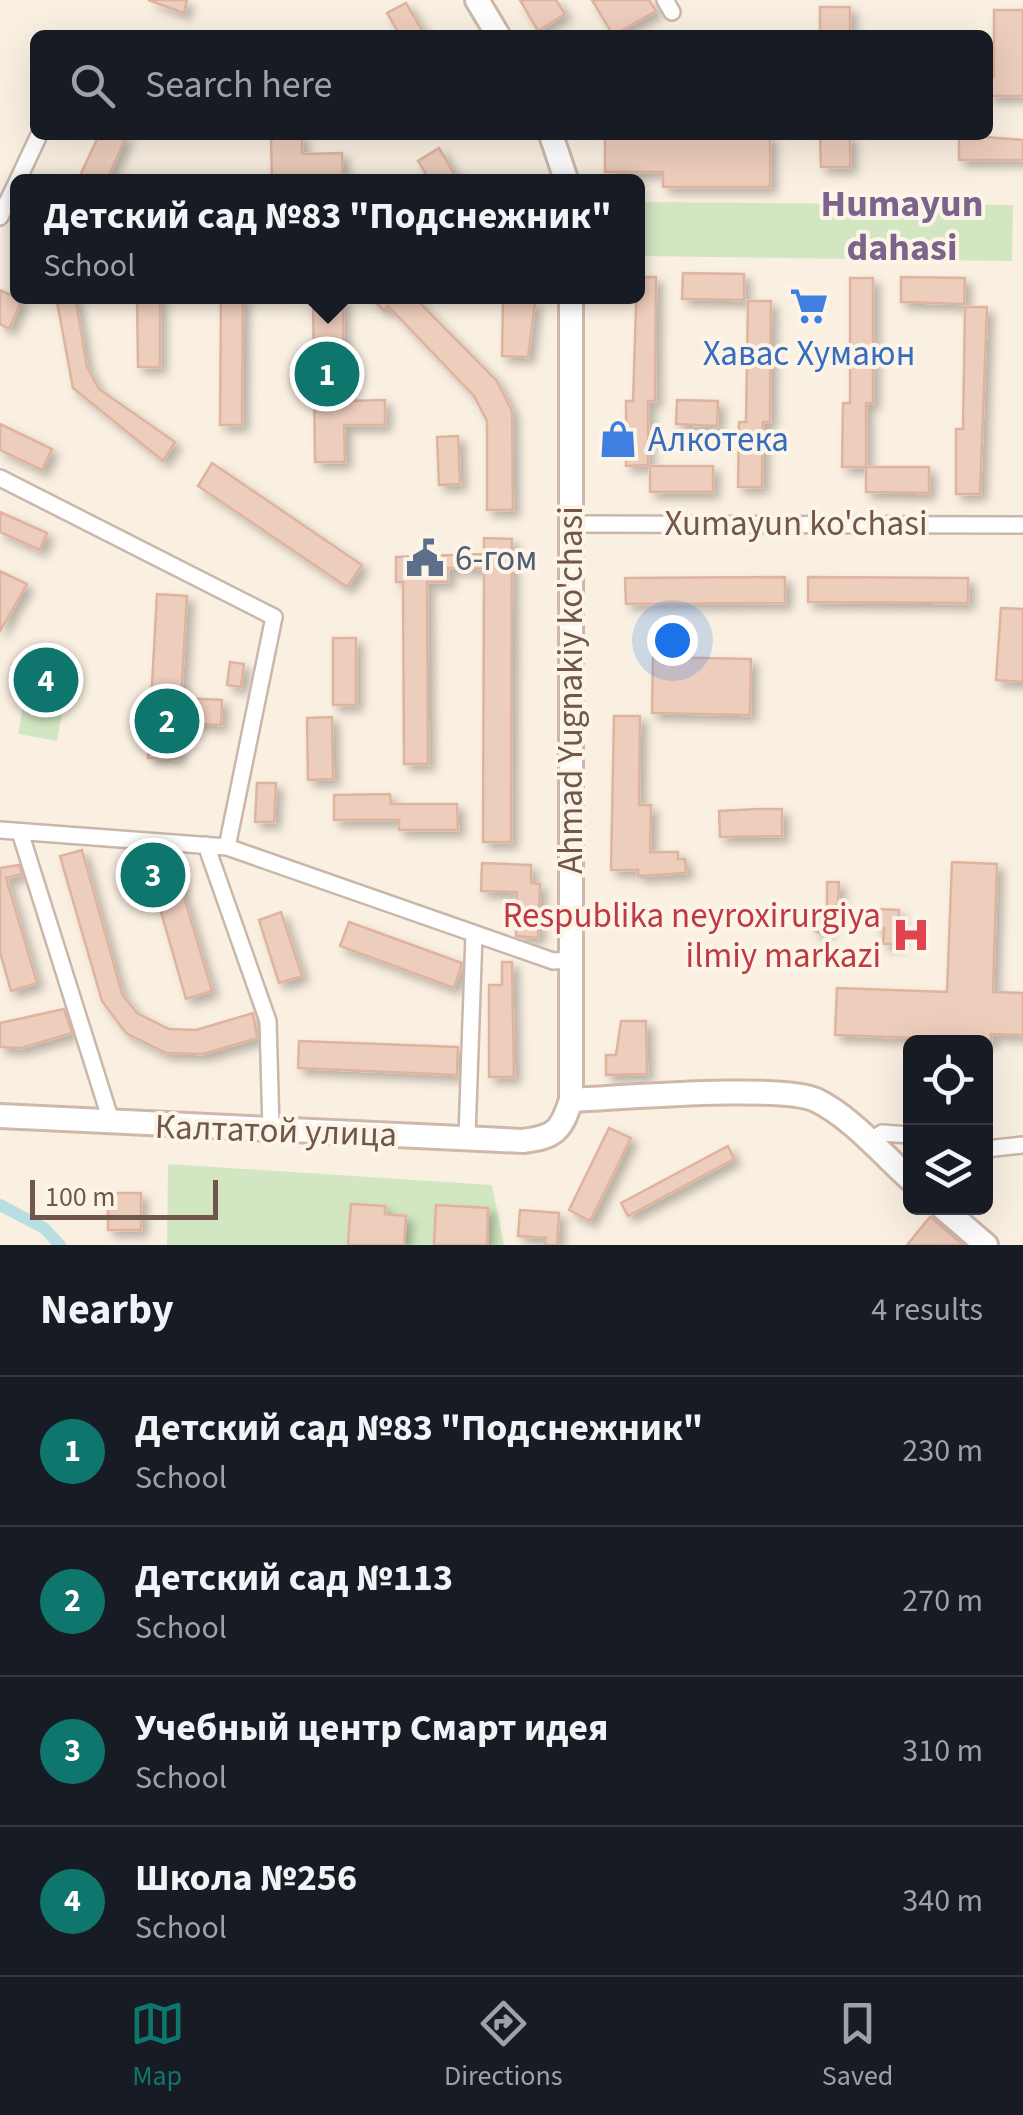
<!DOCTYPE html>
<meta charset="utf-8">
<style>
body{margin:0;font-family:"Source Sans 3",sans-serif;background:#242831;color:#f1f3f6}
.controls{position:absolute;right:30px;bottom:30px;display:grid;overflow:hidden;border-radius:15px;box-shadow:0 10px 40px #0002}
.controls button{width:90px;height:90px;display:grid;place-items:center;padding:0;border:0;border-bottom:2px solid #363941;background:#171b24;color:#f1f3f6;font:50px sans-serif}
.scale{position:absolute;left:30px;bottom:25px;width:188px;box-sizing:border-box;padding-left:10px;border:5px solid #70564b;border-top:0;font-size:28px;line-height:35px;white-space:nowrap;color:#70564b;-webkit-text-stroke:8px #fdf4e8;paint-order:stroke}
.you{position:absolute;left:672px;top:640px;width:35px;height:35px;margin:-25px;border:8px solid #fff;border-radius:50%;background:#1a73e8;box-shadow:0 0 0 15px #1a73e833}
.badge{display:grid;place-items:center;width:65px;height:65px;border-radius:50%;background:#0f766e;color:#fff;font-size:32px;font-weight:700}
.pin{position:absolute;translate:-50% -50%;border:5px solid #fff;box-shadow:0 2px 10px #0006}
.popup{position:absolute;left:10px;top:174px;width:635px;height:130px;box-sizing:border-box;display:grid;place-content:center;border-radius:15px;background:#171b24;filter:drop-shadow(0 2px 8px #0005);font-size:32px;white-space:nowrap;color:#9ea1a6}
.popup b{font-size:38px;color:#f1f3f6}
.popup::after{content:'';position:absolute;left:50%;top:100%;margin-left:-20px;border:20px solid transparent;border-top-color:#171b24}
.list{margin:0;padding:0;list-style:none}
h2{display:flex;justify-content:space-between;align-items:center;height:130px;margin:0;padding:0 40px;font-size:42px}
h2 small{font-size:32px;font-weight:400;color:#9ea1a6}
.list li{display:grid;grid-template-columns:65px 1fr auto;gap:30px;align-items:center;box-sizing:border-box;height:150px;padding:0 40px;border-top:2px solid #363941}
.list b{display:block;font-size:38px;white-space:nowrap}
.list p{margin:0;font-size:32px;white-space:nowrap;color:#9ea1a6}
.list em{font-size:32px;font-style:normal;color:#9ea1a6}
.icon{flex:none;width:55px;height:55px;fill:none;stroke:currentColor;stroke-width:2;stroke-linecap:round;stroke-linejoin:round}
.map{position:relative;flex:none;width:1023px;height:1245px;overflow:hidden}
.search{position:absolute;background:#171b24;box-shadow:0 10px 40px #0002;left:30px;right:30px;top:30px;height:110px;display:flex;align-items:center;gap:25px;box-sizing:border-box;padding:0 35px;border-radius:15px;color:#9ea1a6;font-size:38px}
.sheet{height:730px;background:#171b24}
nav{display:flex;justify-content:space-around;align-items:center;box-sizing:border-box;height:140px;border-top:2px solid #363941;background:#171b24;font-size:28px;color:#9ea1a6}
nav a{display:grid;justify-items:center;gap:5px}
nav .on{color:#0f766e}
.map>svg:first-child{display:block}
.green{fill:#d3e6c2}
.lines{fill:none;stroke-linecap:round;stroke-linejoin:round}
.canal{stroke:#b9dee2;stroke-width:12}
.building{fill:#edcdbc;stroke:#dfb39e;stroke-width:2.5;filter:url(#shadow)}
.street-casing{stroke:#cab7aa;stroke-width:20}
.secondary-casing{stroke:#cfb8aa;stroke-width:28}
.street{stroke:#fff;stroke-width:15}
.secondary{stroke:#fff;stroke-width:22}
.labels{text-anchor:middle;stroke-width:8;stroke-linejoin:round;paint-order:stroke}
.shop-label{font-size:35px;fill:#366cbe;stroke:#fdf4e8}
.street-label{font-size:35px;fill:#70564b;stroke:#fdf4e8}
.service-label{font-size:35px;fill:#4e5e75;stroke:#fdf4e8;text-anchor:start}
.health-label{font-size:35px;fill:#be3a42;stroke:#fdf4e8;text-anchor:end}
.neighbourhood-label{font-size:38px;font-weight:bold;fill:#7b638c;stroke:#fdf4e8}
</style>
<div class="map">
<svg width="1023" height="1245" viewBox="0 0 1023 1245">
<defs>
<filter id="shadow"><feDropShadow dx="6" dy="6" stdDeviation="5" flood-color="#0004"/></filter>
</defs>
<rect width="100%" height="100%" fill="#faf0e2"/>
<path class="green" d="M637,202L1013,205L1012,261L637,256Z
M32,658L71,665L57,741L18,734Z
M168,1164L492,1185L504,1245H167Z"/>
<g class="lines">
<path class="canal" d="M0,1205L44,1228L60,1245"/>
</g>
<path class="building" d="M148,0H187L184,13Z
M520,0H556L565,14L538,31Z
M592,0H649L656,11L613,35Z
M406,3L425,35H400L387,13Z
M820,7H850V35H820Z
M994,10H1023V96H988V77H994Z
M99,135H127L106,182H77Z
M271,135H302V154L342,153L343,178L272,182Z
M605,135H770V187H663V172H605Z
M820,135H850V167H821Z
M959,135L1023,140V160H959Z
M439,148L459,182H431L418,161Z
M683,273L744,274V300L682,299Z
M637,277H656L655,401H648V465L626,466V401H633Z
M901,277L965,278L964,304L901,302Z
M850,278H873V403H866V467H842L843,403H850Z
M0,290L22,300L9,329L0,324Z
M56,296H75L87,367L99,389L175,442L163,461L73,388Z
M137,296H160V367H138Z
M221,296H243L242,425H220Z
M370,296H413L497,381L512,411L513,510H487V421L474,396L388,306L384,311Z
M313,298H343L344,401L385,400V425H344L345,462H315Z
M503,300L535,302L528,357L502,356Z
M748,301H771L770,422H763L762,487H738L739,422H746Z
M965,307H987L980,494H956V429H963Z
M677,400L718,401L717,426L676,424Z
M0,424L52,449L42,470L0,450Z
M458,436L460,484L439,485L437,437Z
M212,463L362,565L347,587L198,486Z
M650,466H713V492H650Z
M866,467H929V493L866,492Z
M0,512L47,533L40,550L0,532Z
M484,538L512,539L511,842H483L484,569L448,568V582H427L428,764H404L403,582H396V557L484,554Z
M0,571L27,584L0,631Z
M785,577V603L626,604L625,578Z
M808,577L968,578V603L808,602Z
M157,594L187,596L181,698L222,700L221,725L180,723L178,759L148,758Z
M1001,608L1023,609V682L996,680Z
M333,638H356V705H333Z
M653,657L751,659L750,715L652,713Z
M230,662L244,664L241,687L227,685Z
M614,716H640L639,805H651L650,852H678V859H685L686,873L638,876V870H611Z
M332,717L333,779L308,780L307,718Z
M257,783H276L274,822H255Z
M390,794L391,804H457L458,830H399V820H334V795Z
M758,809H782V836L720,837L719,811Z
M82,850L122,994L137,1013L169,1029L196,1030L253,1013L257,1038L203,1054L166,1053L126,1033L102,1001L60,856Z
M952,862L997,864L993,992L1023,993V1035L991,1034V1042H945V1039L835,1035L837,988L947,992Z
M482,863L531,865V883L540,884L538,938L516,936L517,892L481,891Z
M19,865L22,874L6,878L37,983L11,991L0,952V868Z
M178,877L212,991L186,999L153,884Z
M827,882H839L838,904L824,935L813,930L821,912L827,914Z
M877,909L899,910L898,944H883L884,928L876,927Z
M281,912L302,976L279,983L259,920Z
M349,922L462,963L454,988L340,946Z
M502,962H512L514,1077H489V985H502Z
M64,1009L72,1033L21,1048L0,1047V1023Z
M621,1021H646L647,1074L606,1075V1055H616Z
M299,1041L458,1047L457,1075L298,1068Z
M609,1128L631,1138L590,1221L569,1210Z
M728,1146L734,1159L628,1216L621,1203Z
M108,1193H141V1230H108Z
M351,1204L385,1206V1214L406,1216L404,1245H348Z
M436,1205L488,1208L487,1245H434Z
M520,1210L559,1213L557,1245H545L546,1238L518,1236Z
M930,1217L933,1219L963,1245H907Z"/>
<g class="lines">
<g class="street-casing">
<path id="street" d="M665,0L672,12
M17,182L39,135
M0,217L17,182
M0,478L274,617L227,847
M570,524L1023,525
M0,830L227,847L553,961L570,960
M20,832L112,1124
M206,845L268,1021L271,1129
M467,1136L474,934
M868,1142L882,1133L910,1135
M986,1149L1023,1145"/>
</g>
<g class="secondary-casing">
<path id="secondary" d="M477,0L498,35
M551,135L567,182
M571,1100C618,1098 782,1084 816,1100C851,1117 882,1154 910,1179
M0,1116L523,1141C555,1137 561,1131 571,1100V296
M943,1208L986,1245"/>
</g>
<use href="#street" class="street"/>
<use href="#secondary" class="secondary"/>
</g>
<defs>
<g id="supermarket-bare" transform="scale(3)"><path d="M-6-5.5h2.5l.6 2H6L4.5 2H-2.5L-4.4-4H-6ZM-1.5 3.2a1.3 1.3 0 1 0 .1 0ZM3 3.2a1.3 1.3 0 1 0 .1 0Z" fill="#3f7fe0" stroke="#fdf4e8" stroke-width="2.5" paint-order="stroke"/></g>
<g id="shop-bare" transform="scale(3)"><path d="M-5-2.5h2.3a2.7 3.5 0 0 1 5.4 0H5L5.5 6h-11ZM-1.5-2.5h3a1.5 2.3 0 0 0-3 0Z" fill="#3f7fe0" stroke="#fdf4e8" stroke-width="2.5" paint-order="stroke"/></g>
<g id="civic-bare" transform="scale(3)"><path d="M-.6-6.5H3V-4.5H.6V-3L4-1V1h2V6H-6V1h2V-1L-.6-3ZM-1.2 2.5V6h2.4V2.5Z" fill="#5c6f8a" stroke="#fdf4e8" stroke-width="2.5" paint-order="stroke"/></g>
<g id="hospital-bare" transform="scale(3)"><path d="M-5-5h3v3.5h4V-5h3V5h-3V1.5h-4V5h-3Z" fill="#e0444e" stroke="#fdf4e8" stroke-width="2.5" paint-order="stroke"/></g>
</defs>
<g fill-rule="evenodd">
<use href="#supermarket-bare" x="809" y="306"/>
<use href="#shop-bare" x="618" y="439"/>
<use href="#civic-bare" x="425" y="558"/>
<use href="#hospital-bare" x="911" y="935"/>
</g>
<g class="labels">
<g class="shop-label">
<text x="809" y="365">Хавас Хумаюн</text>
<text x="648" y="451" text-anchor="start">Алкотека</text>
</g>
<g class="street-label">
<text x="796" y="535">Xumayun ko'chasi</text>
<text transform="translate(570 690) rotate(-90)" y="12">Ahmad Yugnakiy ko'chasi</text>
<text transform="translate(276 1130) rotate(2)" y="12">Калтатой улица</text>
</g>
<g class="service-label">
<text x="455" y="570">6-гом</text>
</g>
<g class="health-label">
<text x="881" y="927">Respublika neyroxirurgiya<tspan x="881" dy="40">ilmiy markazi</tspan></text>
</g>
<g class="neighbourhood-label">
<text x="902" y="216">Humayun<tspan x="902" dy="44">dahasi</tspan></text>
</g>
</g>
</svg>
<div class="controls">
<button><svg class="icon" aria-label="locate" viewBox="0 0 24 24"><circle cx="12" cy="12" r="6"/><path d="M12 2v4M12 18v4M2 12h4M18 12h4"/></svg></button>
<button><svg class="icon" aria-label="layers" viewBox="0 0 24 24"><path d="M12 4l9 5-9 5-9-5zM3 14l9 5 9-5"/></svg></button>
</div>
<div class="scale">100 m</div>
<div class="you"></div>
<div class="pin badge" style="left:327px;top:374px">1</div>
<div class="popup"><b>Детский сад №83 &quot;Подснежник&quot;</b>School</div>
<div class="pin badge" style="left:167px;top:721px">2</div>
<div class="pin badge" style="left:153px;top:875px">3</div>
<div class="pin badge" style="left:46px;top:680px">4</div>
<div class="search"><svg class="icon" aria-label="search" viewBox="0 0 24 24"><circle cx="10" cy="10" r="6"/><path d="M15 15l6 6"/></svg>Search here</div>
</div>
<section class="sheet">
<h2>Nearby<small>4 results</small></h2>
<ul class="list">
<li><span class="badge">1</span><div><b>Детский сад №83 &quot;Подснежник&quot;</b><p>School</p></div><em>230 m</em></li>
<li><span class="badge">2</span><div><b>Детский сад №113</b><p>School</p></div><em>270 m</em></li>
<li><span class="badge">3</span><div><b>Учебный центр Смарт идея</b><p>School</p></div><em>310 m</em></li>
<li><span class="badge">4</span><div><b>Школа №256</b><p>School</p></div><em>340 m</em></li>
</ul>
</section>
<nav>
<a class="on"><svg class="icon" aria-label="map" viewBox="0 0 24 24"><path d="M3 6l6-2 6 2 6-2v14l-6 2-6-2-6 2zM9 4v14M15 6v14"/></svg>Map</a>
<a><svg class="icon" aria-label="directions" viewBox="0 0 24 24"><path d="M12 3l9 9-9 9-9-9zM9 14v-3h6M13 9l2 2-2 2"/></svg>Directions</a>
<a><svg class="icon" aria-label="saved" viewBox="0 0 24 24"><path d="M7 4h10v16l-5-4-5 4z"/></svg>Saved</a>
</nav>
